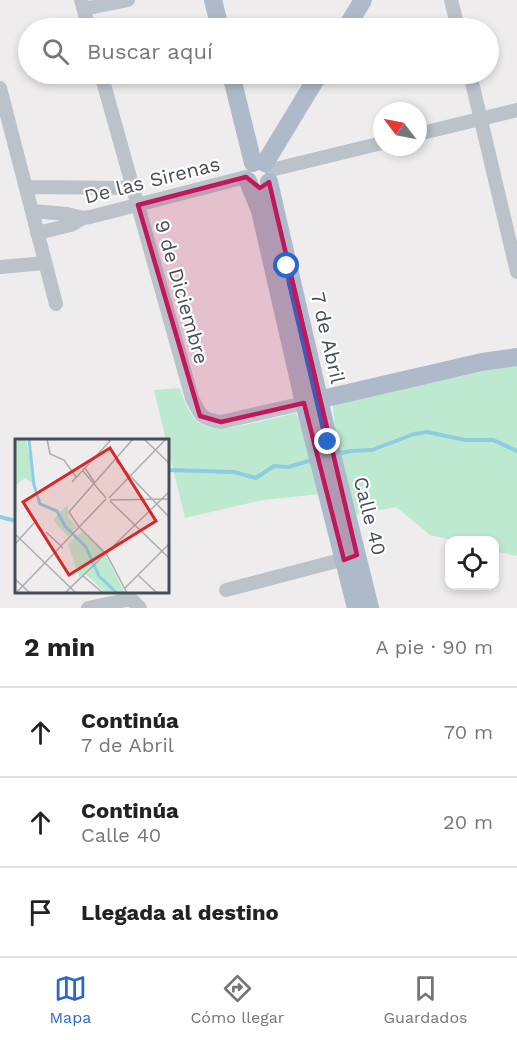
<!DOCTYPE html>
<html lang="es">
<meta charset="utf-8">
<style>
body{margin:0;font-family:"Work Sans",sans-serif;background:#f6f6f6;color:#222}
.controls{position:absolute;right:18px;bottom:18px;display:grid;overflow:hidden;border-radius:12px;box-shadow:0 3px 9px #0003}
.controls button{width:54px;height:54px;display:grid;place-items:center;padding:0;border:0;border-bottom:2px solid #e0e0e0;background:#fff;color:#222;font:30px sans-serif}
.compass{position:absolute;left:373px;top:102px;width:54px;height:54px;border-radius:50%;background:#fff;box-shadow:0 3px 9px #0003;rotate:302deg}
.stop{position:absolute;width:18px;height:18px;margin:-14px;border:4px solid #2967cb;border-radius:50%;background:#fff}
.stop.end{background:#2967cb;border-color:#fff;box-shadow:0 2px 6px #0008}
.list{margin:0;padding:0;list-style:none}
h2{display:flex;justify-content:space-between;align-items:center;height:78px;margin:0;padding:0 24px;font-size:26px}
h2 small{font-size:20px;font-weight:400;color:#767676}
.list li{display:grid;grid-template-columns:39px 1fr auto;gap:18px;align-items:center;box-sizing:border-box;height:90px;padding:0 24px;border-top:2px solid #e0e0e0}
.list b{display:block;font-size:22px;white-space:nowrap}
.list p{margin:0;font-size:20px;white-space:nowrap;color:#767676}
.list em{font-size:20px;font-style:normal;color:#767676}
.icon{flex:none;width:33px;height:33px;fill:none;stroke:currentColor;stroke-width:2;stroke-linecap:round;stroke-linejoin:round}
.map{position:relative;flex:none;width:517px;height:608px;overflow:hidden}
.search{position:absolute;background:#fff;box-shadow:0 3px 9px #0003;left:18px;right:18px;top:18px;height:66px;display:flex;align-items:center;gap:15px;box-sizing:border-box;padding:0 21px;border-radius:33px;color:#767676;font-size:22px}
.sheet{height:348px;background:#fff}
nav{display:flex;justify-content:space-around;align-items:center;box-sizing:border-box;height:84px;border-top:2px solid #e0e0e0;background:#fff;font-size:16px;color:#767676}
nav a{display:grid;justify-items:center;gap:3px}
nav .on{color:#2967cb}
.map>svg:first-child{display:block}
.green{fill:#bde9d1}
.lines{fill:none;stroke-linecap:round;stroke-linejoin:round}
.stream{stroke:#8ecce2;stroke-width:4}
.minor{stroke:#bbc2ca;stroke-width:14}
.major{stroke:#aebac9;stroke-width:18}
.route{stroke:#2967cb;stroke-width:8}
.marked{fill:#c2185b;fill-opacity:0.2;stroke:#c2185b;stroke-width:4.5;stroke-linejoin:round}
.labels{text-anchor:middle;stroke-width:4.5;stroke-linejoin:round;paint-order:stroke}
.street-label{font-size:20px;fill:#464e57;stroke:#fff}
.inset-river{fill:none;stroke:#8ecce2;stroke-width:3}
.inset-road{fill:none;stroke:#abadb0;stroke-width:1.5}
.view{fill:#d62828;fill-opacity:0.15;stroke:#d62828;stroke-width:3}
.inset-edge{fill:none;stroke:#464e57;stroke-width:3}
</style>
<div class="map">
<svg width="517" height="608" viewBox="0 0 517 608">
<rect width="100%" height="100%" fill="#eeecec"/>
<path class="green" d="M517,364V556L495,551L494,540H453L430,535L396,507L354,515L336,446L333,404Z
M180,388C184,402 191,420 205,426C220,434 277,417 296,413L311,453L320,494L263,500L185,518L168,448V440H166L154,390Z"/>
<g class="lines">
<path class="stream" d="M337,454L351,451L372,450L414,434L427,432L465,440H493L517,451
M168,470L234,472L256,478L274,466L288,467L312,460
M0,517L16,521"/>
<path class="minor" d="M81,0L89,28
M451,0L458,28
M84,9L128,0
M101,74L192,398C200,415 201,419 221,422L304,403
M470,74L517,272
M0,88L56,304
M418,134L517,110
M271,170L382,143
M26,187L133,188
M32,211L67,214L83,218L90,217L246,177
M37,233L71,225L83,218
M0,267L45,263
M226,590L352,557
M88,608L131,599L140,608"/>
<path class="major" d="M213,0L220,28
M346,28L363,0
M231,74L253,163
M265,163L319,74
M248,181L260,211L304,403L356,608
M269,182L329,442L370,608
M309,402L482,362L517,357"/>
</g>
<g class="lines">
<path class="route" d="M287,266L328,442"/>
</g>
<path class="marked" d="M246,177L260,188L269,182L357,555L344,560L304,403L221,422L200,416L138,205Z"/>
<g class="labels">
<g class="street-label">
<text transform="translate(152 180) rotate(-14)" y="7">De las Sirenas</text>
<text transform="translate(182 292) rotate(74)" y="7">9 de Diciembre</text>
<text transform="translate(328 338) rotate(77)" y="7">7 de Abril</text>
<text transform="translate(370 516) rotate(76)" y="7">Calle 40</text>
</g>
</g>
<g transform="translate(15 439)">
<rect width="154" height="154" fill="#eeecec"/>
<path d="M0,0H11L20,46L10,39L2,45L0,58ZM53,65V78L62,87L53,98L38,81ZM67,92L90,115L110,154H90L71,135L64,138L53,105Z" fill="#bde9d1"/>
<path class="inset-river" d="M14,0L19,46L25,65L42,72L50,87L71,108L84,137L102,154"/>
<path class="inset-road" d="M32,0L35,15L49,21L61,38M129,0L155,25M101,22L155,79M70,29L80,44M68,32L91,59M57,43L95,2L92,0M94,59L151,0M95,61L155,60M95,62L155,120M64,88L54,73L118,0M64,88L92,116L112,154M31,93L48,109M0,95L61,154M0,105L21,82L15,74M123,136L142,154M68,137L88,154M0,140L15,154M110,149L155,104M1,154L91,60M50,154L155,52"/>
<path class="view" d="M95,9L141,82L54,136L8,63Z"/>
<rect width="154" height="154" class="inset-edge"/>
</g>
</svg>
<div class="controls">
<button><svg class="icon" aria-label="locate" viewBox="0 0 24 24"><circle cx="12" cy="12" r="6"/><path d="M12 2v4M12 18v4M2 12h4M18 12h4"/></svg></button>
</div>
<svg class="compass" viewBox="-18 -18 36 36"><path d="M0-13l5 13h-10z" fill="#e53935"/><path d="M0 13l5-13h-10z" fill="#767676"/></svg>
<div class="stop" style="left:287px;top:266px"></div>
<div class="stop end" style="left:328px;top:442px"></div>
<div class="search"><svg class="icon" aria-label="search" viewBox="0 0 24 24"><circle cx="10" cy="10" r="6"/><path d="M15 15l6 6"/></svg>Buscar aquí</div>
</div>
<section class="sheet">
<h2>2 min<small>A pie · 90 m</small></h2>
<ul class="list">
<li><svg class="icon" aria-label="ahead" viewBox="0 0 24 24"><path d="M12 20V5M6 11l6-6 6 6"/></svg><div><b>Continúa</b><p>7 de Abril</p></div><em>70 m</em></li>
<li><svg class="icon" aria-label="ahead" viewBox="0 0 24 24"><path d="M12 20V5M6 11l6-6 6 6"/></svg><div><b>Continúa</b><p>Calle 40</p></div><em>20 m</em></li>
<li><svg class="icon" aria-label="arrive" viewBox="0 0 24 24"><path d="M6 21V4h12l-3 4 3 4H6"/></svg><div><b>Llegada al destino</b></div></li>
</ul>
</section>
<nav>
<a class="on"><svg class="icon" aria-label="map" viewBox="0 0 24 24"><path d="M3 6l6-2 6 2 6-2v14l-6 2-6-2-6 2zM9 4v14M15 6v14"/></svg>Mapa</a>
<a><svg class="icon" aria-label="directions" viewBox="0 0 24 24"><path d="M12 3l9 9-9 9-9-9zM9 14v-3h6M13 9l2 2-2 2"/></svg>Cómo llegar</a>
<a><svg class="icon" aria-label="saved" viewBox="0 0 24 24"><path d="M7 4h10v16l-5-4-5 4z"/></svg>Guardados</a>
</nav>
